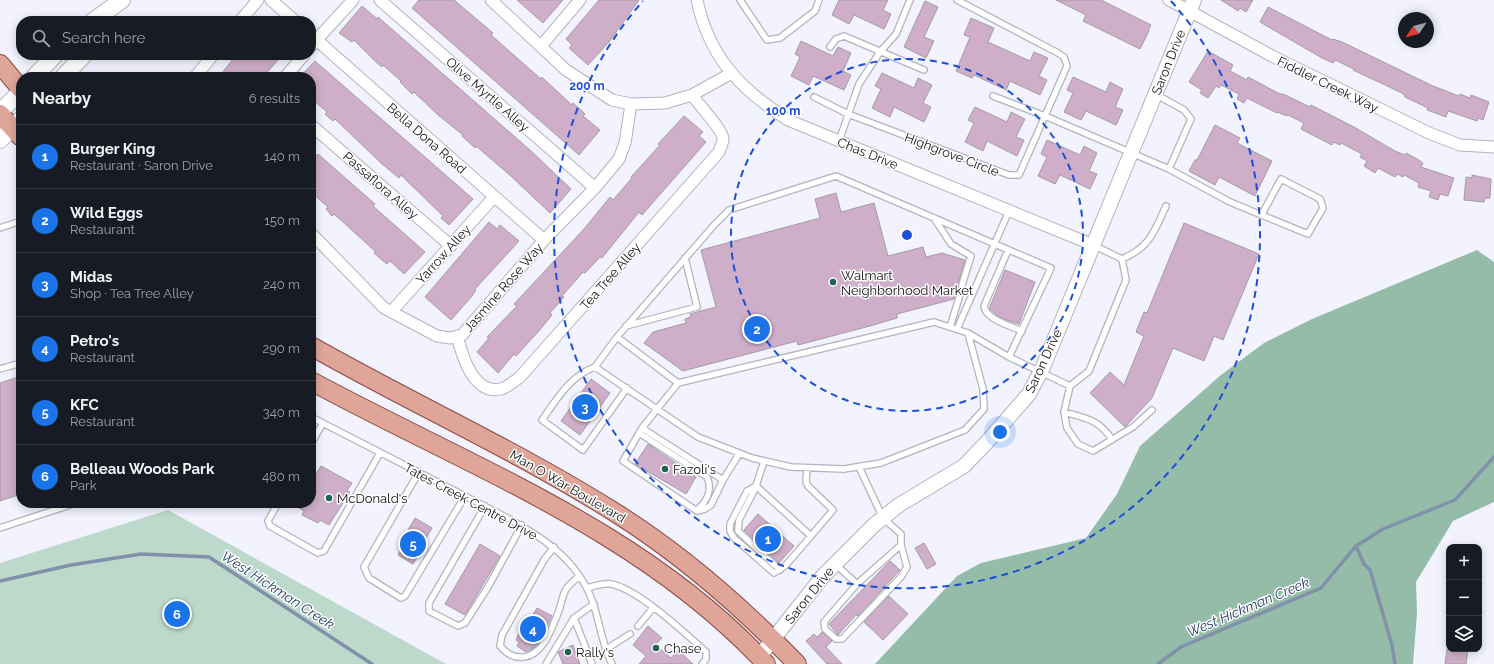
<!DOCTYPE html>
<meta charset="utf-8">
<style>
body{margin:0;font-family:Raleway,sans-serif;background:#242831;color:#f1f3f6}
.controls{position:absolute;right:12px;bottom:12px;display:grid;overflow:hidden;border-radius:8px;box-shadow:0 2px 10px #0003}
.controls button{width:36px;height:36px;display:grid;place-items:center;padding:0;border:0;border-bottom:1px solid #363941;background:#171b24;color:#f1f3f6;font:20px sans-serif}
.compass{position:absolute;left:1398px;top:12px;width:36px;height:36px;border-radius:50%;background:#171b24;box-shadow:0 2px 10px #0003;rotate:235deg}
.you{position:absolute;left:1000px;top:432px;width:14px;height:14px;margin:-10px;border:3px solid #fff;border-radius:50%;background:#1a73e8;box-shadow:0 0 0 6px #1a73e833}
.badge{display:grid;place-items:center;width:26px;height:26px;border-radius:50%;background:#1a73e8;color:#fff;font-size:13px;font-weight:700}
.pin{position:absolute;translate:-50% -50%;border:2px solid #fff;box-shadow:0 1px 4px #0006}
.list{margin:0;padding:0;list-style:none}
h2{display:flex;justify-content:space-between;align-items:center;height:52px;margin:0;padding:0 16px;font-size:17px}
h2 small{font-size:13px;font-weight:400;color:#9ea1a6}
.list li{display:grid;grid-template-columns:26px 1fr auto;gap:12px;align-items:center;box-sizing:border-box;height:64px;padding:0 16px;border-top:1px solid #363941}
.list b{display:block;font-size:15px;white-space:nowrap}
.list p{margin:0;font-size:13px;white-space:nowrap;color:#9ea1a6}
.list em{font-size:13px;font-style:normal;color:#9ea1a6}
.icon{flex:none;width:22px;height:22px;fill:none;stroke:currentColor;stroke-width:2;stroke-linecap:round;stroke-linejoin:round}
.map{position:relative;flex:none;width:1494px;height:664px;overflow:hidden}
.search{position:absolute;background:#171b24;box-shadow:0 2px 10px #0003;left:16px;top:16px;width:300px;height:44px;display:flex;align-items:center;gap:10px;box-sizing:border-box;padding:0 14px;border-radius:16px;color:#9ea1a6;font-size:15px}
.panel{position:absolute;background:#171b24;box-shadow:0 2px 10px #0003;left:16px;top:72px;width:300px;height:436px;border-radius:16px}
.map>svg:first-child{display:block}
.green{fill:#bdd9cb}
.forest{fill:#94bca8}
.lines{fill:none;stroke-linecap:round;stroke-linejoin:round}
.stream{stroke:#8291aa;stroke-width:3.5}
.building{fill:#ceaec8;stroke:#a59ca3}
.service-casing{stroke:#b2b3be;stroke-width:8}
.minor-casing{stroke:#b2b3be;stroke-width:13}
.tertiary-casing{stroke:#b2b3be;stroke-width:16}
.secondary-casing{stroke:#b2b3be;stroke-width:18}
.primary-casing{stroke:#8a4b40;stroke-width:20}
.service{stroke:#fff;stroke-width:5.5}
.minor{stroke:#fff;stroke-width:11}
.tertiary{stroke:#fff;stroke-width:14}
.secondary{stroke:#fff;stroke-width:16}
.primary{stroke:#dfa599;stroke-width:18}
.ring{fill:none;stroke:#1d4ed8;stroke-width:2;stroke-dasharray:7 5}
.poi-dot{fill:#216353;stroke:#fff;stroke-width:1.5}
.labels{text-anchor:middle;stroke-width:3;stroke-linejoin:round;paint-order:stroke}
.street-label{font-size:13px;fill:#141418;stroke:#fff}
.poi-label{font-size:13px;fill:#141418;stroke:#fff;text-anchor:start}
.water-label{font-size:14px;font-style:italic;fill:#1f3c66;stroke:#fff}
.centre{fill:#1d4ed8;stroke:#fff;stroke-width:2}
.ring-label{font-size:12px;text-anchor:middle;font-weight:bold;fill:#1d4ed8;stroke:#fff;stroke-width:3;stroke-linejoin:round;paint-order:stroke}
</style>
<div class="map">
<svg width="1494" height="664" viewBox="0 0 1494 664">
<rect width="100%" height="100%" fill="#f2f3fe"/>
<path class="green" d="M168,510L446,664H0V563Z"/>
<path class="forest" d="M1477,250L1494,262V502L1453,521L1416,582L1417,613L1413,664H875L957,576L981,563L1086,538L1117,494L1140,446L1221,375L1264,343L1312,319Z"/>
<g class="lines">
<path class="stream" d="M1356,546L1364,564L1370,570L1392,645L1395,664
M0,581L71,565L141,554L209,557L372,664
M1158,664L1181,647L1321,588L1356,546L1383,529L1455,500L1494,457"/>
</g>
<path class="building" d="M419,0H454L493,33L491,35L541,79L542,77L547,82L572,105L573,103L580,109L585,114L583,116L600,130L579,155L412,8Z
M517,0H563L543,23Z
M599,0H639L609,42L588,65L569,48L572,45L566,39Z
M839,0H888L883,10L891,14L884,29L854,15L849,24L832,15Z
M1056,0H1101L1151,25L1148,31H1149L1140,49L1083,21L1086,15Z
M1221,0H1253L1246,12L1240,8L1238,11Z
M925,1L938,7L924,37L934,41L926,58L904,47Z
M362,6L377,19L378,17L531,151L571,189L550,213L512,177L476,146L475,148L462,136L463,135L437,114L414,92L412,94L400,82L401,81L383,65L382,67L375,61L354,40L352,42L339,33Z
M1268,7L1332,40L1333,39L1342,42L1433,86L1459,96L1460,94L1470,98L1471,95L1489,102L1483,120L1478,118L1477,121L1448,111L1446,117L1427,110L1428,108L1405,97V96L1402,93L1353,70L1354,69L1335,60L1333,63L1322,58L1260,22Z
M971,18L994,28L988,42L1030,61L1034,52L1048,58L1039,76L1047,80L1040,95L1010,81L1006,90L974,75L972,78L956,71L970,37L964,35Z
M801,41L833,56L838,47L851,53L843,71L851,75L844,90L813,76L809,85L791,76L800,57L795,54Z
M1208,51L1233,65L1230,71L1247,80L1248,77L1280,94H1283L1310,107L1311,105L1354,127L1395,151L1405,155L1406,153L1417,159L1423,163L1421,167L1454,178L1448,196L1440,194L1438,200L1429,197L1431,191L1418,187L1419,183L1404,175L1403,177L1397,174L1395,177L1378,168L1375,173L1364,166L1367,161L1360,157L1362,154L1341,143L1340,145L1334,142L1332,145L1301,129L1304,123L1288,115L1287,116L1277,112V113L1247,98L1244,103L1237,99L1239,94L1221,85L1219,88L1216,86L1208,98L1200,93L1202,90L1189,82Z
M236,55H272L278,60L263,77H219Z
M315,61L473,199L449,225L441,218L443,216L401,175L399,178L382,164L335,119L333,121L325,114L327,112L311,98V77H300Z
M882,73L914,88L918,78L932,85L923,103L931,107L924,122L894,107L890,117L872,108L881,89L875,86Z
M1073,77L1106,92L1110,82L1123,89L1115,107L1123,110L1116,125L1086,111L1081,120L1064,112L1073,93L1067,90Z
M975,107L1007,122L1011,112L1025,119L1016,137L1024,140L1017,156L987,141L983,151L965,142L974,123L968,120Z
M684,116L703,132L699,136L706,142L642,215L639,212L602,258L600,257L585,273L583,272L562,296L564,297L550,313L552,315L538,332L516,356L514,354L498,373L477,352L489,338L487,337L517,306L514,304L584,229L610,197L613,200L632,178L631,177L660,145L658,144Z
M1215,125L1240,138L1237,143L1272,161L1255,196L1219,177L1215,185L1189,171L1195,160H1197Z
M1047,140L1080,155L1084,146L1097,153L1089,171L1097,174L1090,189L1060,175L1055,184L1038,176L1047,157L1041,154Z
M318,154L375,204L373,206L425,252L404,274L390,261L387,264L382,260L374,253L376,252L334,214L332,216L326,209L328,207L311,192V162Z
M1472,175L1491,179L1490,198H1485L1484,202L1464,200L1466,177L1472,178Z
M836,193L841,212L874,203L888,256L923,247L926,257L942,253L965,260L958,284L959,288L963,289L962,295L958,294L954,299L897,314V318L870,326L798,345L797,341L683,371L644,343L653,332L686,323L685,319L691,317L690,314L716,307L701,250L820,218L815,199Z
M489,222L497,229L500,225L519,241L475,289L476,290L472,296L451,320L425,297Z
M1184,223L1259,254L1223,340L1214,336L1204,361L1173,348L1152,398L1125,427L1090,393L1110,372L1124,385L1144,336L1136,332L1144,312L1147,313Z
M1005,270L1035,282L1019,324L1001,318L989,309Z
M21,376V494L0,501V383Z
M591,379L610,393L580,435L561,421Z
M648,444L696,477L686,494L635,464Z
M321,466L352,483L347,491L350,492L329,525L320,520L318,523L302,515L304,511L290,503H311V482Z
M758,514L794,546L779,563L744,530Z
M415,518L432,528L424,542L426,543L413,564L398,555L403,546L400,544Z
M924,543L936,564L927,569L915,548Z
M480,544L500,556L465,615L445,604Z
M890,561L900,570L858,616L856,615L838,635L829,624Z
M889,596L908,614L883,640L864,622Z
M537,608L552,616L540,640L534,648L526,652L517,646L519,642L516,640L525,621L528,623Z
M648,626L662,638L655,645L671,658L678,650L693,664H639L646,656L633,645Z
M822,632L832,641L826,647L842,664H827L806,641L814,634L817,637Z
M573,645L580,664H563L558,652Z
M1447,649H1468L1466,664H1445Z"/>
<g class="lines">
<g class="service-casing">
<path id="service" d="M740,0L767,40L780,38L815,11L819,0
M957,0L1058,53L1064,57L1067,66L1045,116L1169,169L1230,202L1308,234L1323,208L1320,199L1281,179L1262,214
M830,47L836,39L844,36L924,70
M1155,94L1184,110L1191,119L1169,169
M814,97L848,114L1009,175H1019L1045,116L993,96
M839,141L859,84L880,52L896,34L910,0
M934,218L951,244L971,256L962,285
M0,228L21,221
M1093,245L1122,259L1126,280L1089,371L1070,386L1064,412L1067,428L1078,444L1093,451L1133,427L1152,410
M1008,250L984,306C985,319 1011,326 1022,331
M1122,259C1150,247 1154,232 1166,206
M626,326L697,307L685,258
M950,327L959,298
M957,329L1009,211
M617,337L678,383L934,322L968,333L1009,357L1070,386
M595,367L617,337L715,224L729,210L836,176L1051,268L1009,357
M0,369L21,363
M678,383L642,428L623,461L697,511L705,509L711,505L723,480L739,454
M627,388L583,450L542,420C556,400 571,375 595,367L698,437L752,458L791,467L844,469L881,463L965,430L984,409L983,389L968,333
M1064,412C1086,418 1100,420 1112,440
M311,417L498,513C538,534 578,558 593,603C600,623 602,645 612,664
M642,428L723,480
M639,433L707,477C713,491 707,501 697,510
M311,444L323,423
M764,461L756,486L811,536L833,510L808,486L806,482L807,468
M419,472L364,567L369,578L401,598L405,596L465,496
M756,486L747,491L730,524V531L734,538L774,573L785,566L811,536
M756,487L739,520L738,531L780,570
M278,503L268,521L270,526L318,553L324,551L380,453
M485,506L429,603V611L458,626L465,623L488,587L522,525
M0,528L76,503
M554,547L544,560L502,635L500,646C507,654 513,658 524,657C543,655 552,628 558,613C561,606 562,596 566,589C570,584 575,580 579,576
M835,564L857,584L901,545V534L883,518L859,467
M857,584L824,622L825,629L836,639H842L901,577L907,567L901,545
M587,588C594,586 604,583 611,584C638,589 685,633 706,652V659L702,664
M574,618L592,664
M638,626L653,608
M605,650L630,634
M546,664L574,618L594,604"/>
</g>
<g class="minor-casing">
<path id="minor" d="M271,0L295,21
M380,0L595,188
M491,0L566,70L612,100L631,104L665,103L692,95L730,74
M697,0C709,57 740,89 788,120L1093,245
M1169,0L1272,56L1429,133L1460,145L1494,147
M240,21L258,0
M311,35L544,240
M311,46L353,0
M541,46L580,0
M195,77L213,55
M285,77L304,55
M311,125L451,246
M311,233L384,308L437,336L450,338L462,335L544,240L595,188L619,159L625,143L631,104
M391,312L494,197
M457,336C462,355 473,395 501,389C507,387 515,381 520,377L719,152C720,148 723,143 723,139C723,130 698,104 692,95"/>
</g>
<g class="tertiary-casing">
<path id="tertiary" d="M759,657L823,576L874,525L899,505L964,466L987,442L1029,394L1043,367L1194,0"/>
</g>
<g class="secondary-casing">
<path id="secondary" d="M93,21L122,0
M34,77L55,55
M63,77L84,55
M0,112L21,91
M0,140L21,119"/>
</g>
<g class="primary-casing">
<path id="primary" d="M0,64L21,89
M0,114L21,137
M311,346C413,404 520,452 619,515C685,557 743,608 797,664
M311,381C468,466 642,530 766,664"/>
</g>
<use href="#service" class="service"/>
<use href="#minor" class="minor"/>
<use href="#tertiary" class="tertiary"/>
<use href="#secondary" class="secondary"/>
<use href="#primary" class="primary"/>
</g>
<g class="ring">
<circle cx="907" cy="235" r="176"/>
<path d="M1171 1A353 353 0 1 1 643 1"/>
</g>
<g class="poi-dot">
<circle cx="833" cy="282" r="4"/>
<circle cx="665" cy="469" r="4"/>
<circle cx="329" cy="498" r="4"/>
<circle cx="656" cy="648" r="4"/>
<circle cx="568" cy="652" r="4"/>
</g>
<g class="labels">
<g class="street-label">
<text transform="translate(1168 62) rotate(-68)" y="5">Saron Drive</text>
<text transform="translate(1328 84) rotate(26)" y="5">Fiddler Creek Way</text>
<text transform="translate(488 94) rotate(41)" y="5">Olive Myrtle Alley</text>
<text transform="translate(427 138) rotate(41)" y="5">Bella Dona Road</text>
<text transform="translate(868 153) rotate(22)" y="5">Chas Drive</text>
<text transform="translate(952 154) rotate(21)" y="5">Highgrove Circle</text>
<text transform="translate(381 185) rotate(41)" y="5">Passaflora Alley</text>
<text transform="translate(443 254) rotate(-48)" y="5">Yarrow Alley</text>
<text transform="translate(610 276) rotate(-49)" y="5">Tea Tree Alley</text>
<text transform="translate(503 287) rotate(-49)" y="5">Jasmine Rose Way</text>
<text transform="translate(1043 361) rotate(-65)" y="5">Saron Drive</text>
<text transform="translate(568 486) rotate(30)" y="5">Man O War Boulevard</text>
<text transform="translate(471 501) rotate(28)" y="5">Tates Creek Centre Drive</text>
<text transform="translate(809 595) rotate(-51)" y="5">Saron Drive</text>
</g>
<g class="poi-label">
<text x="841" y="280">Walmart<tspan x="841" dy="15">Neighborhood Market</tspan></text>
<text x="673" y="474">Fazoli's</text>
<text x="337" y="503">McDonald's</text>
<text x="664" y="653">Chase</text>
<text x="576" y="657">Rally's</text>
</g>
<g class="water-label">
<text transform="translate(278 590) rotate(33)" y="5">West Hickman Creek</text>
<text transform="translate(1248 607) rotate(-23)" y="5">West Hickman Creek</text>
</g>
</g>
<circle cx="907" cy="235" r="6" class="centre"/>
<g class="ring-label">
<text x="587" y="90">200 m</text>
<text x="783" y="115">100 m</text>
</g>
</svg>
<div class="controls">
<button>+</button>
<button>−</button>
<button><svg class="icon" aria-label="layers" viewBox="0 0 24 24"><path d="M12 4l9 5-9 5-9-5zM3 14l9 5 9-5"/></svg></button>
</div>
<svg class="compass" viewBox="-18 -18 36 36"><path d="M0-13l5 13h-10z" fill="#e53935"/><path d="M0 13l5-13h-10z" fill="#9ea1a6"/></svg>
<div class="you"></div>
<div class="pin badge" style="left:768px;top:539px">1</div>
<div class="pin badge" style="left:757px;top:329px">2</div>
<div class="pin badge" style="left:585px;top:407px">3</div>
<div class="pin badge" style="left:533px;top:629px">4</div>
<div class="pin badge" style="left:413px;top:544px">5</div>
<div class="pin badge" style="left:177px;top:614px">6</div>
<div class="search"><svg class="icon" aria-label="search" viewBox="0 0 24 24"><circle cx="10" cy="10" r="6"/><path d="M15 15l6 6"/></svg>Search here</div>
<section class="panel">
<h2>Nearby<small>6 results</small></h2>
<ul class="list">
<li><span class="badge">1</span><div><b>Burger King</b><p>Restaurant · Saron Drive</p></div><em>140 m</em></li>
<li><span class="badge">2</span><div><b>Wild Eggs</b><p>Restaurant</p></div><em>150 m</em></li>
<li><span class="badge">3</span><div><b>Midas</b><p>Shop · Tea Tree Alley</p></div><em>240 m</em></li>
<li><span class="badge">4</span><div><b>Petro's</b><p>Restaurant</p></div><em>290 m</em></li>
<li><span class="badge">5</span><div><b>KFC</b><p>Restaurant</p></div><em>340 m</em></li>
<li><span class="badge">6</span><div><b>Belleau Woods Park</b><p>Park</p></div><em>480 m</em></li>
</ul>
</section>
</div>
